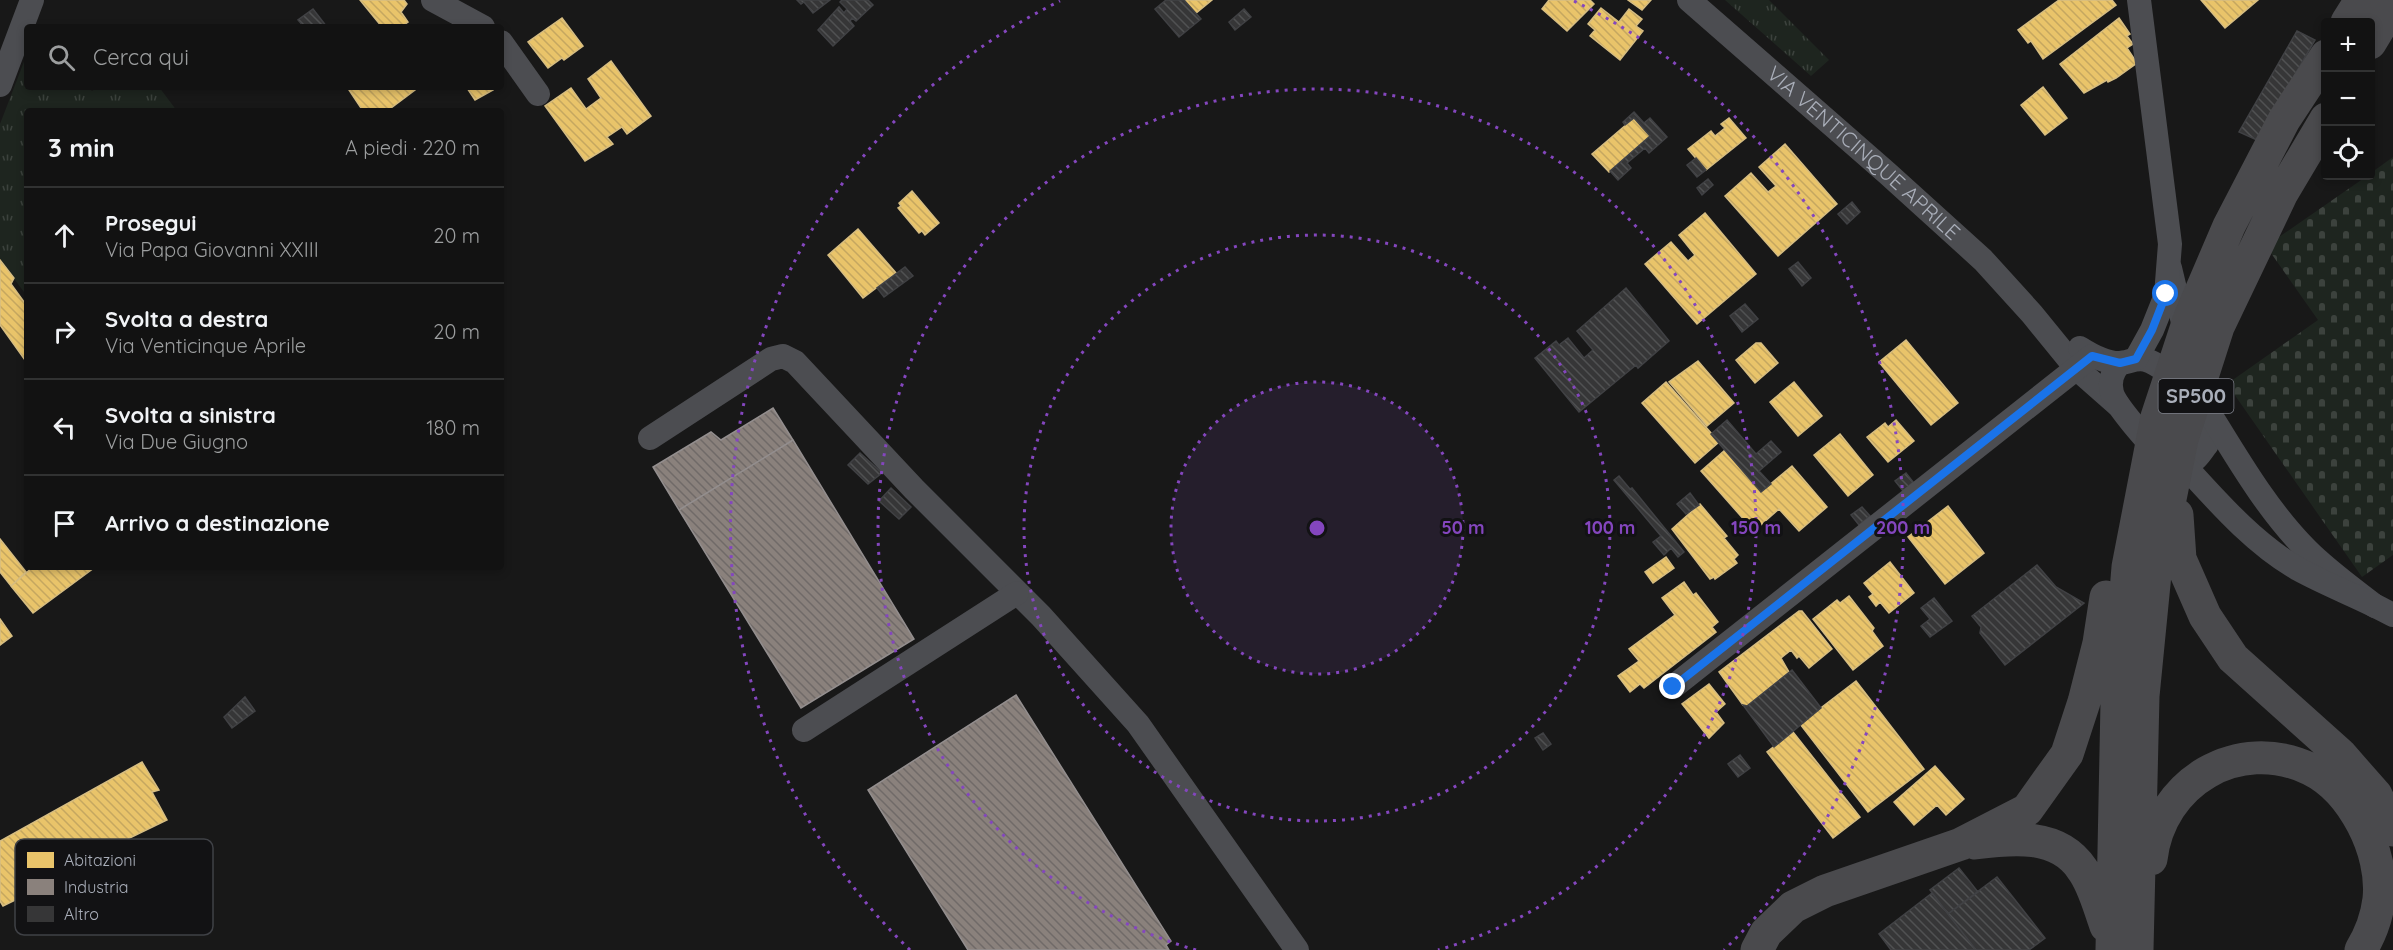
<!DOCTYPE html>
<html lang="it">
<meta charset="utf-8">
<style>
body{margin:0;font-family:Quicksand,sans-serif;background:#1b1b1b;color:#f1f3f6}
.controls{position:absolute;right:18px;top:18px;display:grid;overflow:hidden;border-radius:6px;box-shadow:0 3px 9px #0003}
.controls button{width:54px;height:54px;display:grid;place-items:center;padding:0;border:0;border-bottom:2px solid #313232;background:#121212;color:#f1f3f6;font:30px sans-serif}
.stop{position:absolute;width:18px;height:18px;margin:-14px;border:4px solid #1a73e8;border-radius:50%;background:#fff}
.stop.end{background:#1a73e8;border-color:#fff;box-shadow:0 2px 6px #0008}
.list{margin:0;padding:0;list-style:none}
h2{display:flex;justify-content:space-between;align-items:center;height:78px;margin:0;padding:0 24px;font-size:26px}
h2 small{font-size:20px;font-weight:400;color:#9c9e9f}
.list li{display:grid;grid-template-columns:39px 1fr auto;gap:18px;align-items:center;box-sizing:border-box;height:96px;padding:0 24px;border-top:2px solid #313232}
.list b{display:block;font-size:22px;white-space:nowrap}
.list p{margin:0;font-size:20px;white-space:nowrap;color:#9c9e9f}
.list em{font-size:20px;font-style:normal;color:#9c9e9f}
.icon{flex:none;width:33px;height:33px;fill:none;stroke:currentColor;stroke-width:2;stroke-linecap:round;stroke-linejoin:round}
.map{position:relative;flex:none;width:2393px;height:950px;overflow:hidden}
.search{position:absolute;background:#121212;box-shadow:0 3px 9px #0003;left:24px;top:24px;width:480px;height:66px;display:flex;align-items:center;gap:15px;box-sizing:border-box;padding:0 21px;border-radius:6px;color:#9c9e9f;font-size:22px}
.panel{position:absolute;background:#121212;box-shadow:0 3px 9px #0003;left:24px;top:108px;width:480px;height:462px;border-radius:6px}
.map>svg:first-child{display:block}
.grass{fill:url(#grass-tufts)}
.cemetery{fill:url(#cemetery-stones)}
.homes{fill:url(#homes-back-hatch);stroke:#d6bd82;stroke-width:1.5}
.industry{fill:url(#industry-back-hatch);stroke:#938e8e;stroke-width:1.5}
.building{fill:url(#building-back-hatch);stroke:#404144;stroke-width:1.5}
.lines{fill:none;stroke-linecap:round;stroke-linejoin:round}
.minor{stroke:#4c4d51;stroke-width:24}
.highway{stroke:#4a4a4d;stroke-width:33}
.route{stroke:#1a73e8;stroke-width:8}
.ring{fill:none;stroke:#8446be;stroke-width:3;stroke-dasharray:3 6}
.labels{text-anchor:middle;stroke-width:6;stroke-linejoin:round;paint-order:stroke}
.shield{fill:#121214;stroke:#7c7f88;stroke-width:1.5}
.shield-label{font-size:20px;font-weight:bold;fill:#a9aeb9}
.street-label{font-size:21px;fill:#a9aeb9;stroke:#121214}
.key{fill:#121214;stroke:#3f4146;stroke-width:1.5}
.key-label{font-size:16px;fill:#a9aeb9}
.centre{fill:#8446be;stroke:#121214;stroke-width:3}
.ring-label{font-size:18px;text-anchor:middle;font-weight:bold;fill:#8446be;stroke:#121214;stroke-width:6;stroke-linejoin:round;paint-order:stroke}
</style>
<div class="map">
<svg width="2393" height="950" viewBox="0 0 2393 950">
<defs>
<pattern id="grass-tufts" width="24" height="20" patternUnits="userSpaceOnUse" patternTransform="scale(1.5)"><rect width="24" height="20" fill="#1e251f"/><path d="M3 7l-1-3M5 7V3M7 7l1-3M15 17l-1-3M17 17v-4M19 17l1-3" fill="none" stroke="#3c423d"/></pattern>
<pattern id="cemetery-stones" width="16" height="16" patternUnits="userSpaceOnUse" patternTransform="scale(1.5)"><rect width="16" height="16" fill="#1e251f"/><path d="M2 7V4a2 2 0 0 1 4 0v3zM10 15v-3a2 2 0 0 1 4 0v3z" fill="#3c423d"/></pattern>
<pattern id="homes-back-hatch" width="6" height="6" patternUnits="userSpaceOnUse" patternTransform="scale(1.5)"><rect width="6" height="6" fill="#e9c46a"/><path d="M-1 5l2 2M0 0l6 6M5-1l2 2" fill="none" stroke="#c5a760"/></pattern>
<pattern id="industry-back-hatch" width="6" height="6" patternUnits="userSpaceOnUse" patternTransform="scale(1.5)"><rect width="6" height="6" fill="#8a817c"/><path d="M-1 5l2 2M0 0l6 6M5-1l2 2" fill="none" stroke="#706a68"/></pattern>
<pattern id="building-back-hatch" width="6" height="6" patternUnits="userSpaceOnUse" patternTransform="scale(1.5)"><rect width="6" height="6" fill="#363637"/><path d="M-1 5l2 2M0 0l6 6M5-1l2 2" fill="none" stroke="#505152"/></pattern>
</defs>
<rect width="100%" height="100%" fill="#181818"/>
<path class="grass" d="M1725,0H1769L1829,60L1811,76Z
M27,54V87H88L92,91L98,87H159L177,111H27V296L0,260V124Z"/>
<path class="cemetery" d="M2393,157V555L2362,577L2227,384L2318,320L2266,246L2367,176H2370L2371,173Z"/>
<path class="homes" d="M360,0H404L407,4L401,12L408,22L401,27H382Z
M1184,0H1212L1195,14Z
M1549,0H1590L1594,4L1567,31L1542,9Z
M1628,0H1651L1642,10Z
M2059,0H2112L2116,5L2043,59L2031,41L2028,43L2018,30Z
M2201,0H2258L2225,28Z
M1601,8L1619,22L1629,9L1642,19L1636,26L1643,31L1620,60L1590,36L1595,30L1588,24Z
M562,18L583,46L564,60L562,58L548,68L528,42Z
M2119,18L2130,34L2127,36L2133,44L2127,48L2137,63L2116,78L2108,82L2107,80L2084,93L2060,64Z
M611,61L651,116L627,134L622,127L607,137L613,144L585,161L545,106L571,88L586,109L601,98L588,79Z
M347,87H419L387,111H363Z
M491,87L493,90L475,100L467,88Z
M2043,87L2067,118L2045,135L2021,105Z
M1634,118L1650,136L1609,172L1592,154Z
M1729,118L1746,138L1706,170L1688,149L1711,131L1715,136L1725,128L1721,124Z
M1785,144L1837,204L1778,256L1725,196L1751,173L1768,192L1776,186L1759,167Z
M912,191L939,223L925,235L922,231L919,233L898,208L901,206L899,203Z
M1705,213L1756,274L1697,324L1645,264L1671,242L1688,261L1695,255L1679,235Z
M858,229L896,273L863,298L828,255Z
M0,260L14,278L11,284L27,306V359L25,360L0,325Z
M1906,340L1958,403L1931,425L1879,362Z
M1756,343H1761L1778,363L1755,383L1736,360Z
M1698,361L1734,403L1707,426L1669,382Z
M1666,382L1719,442L1695,463L1642,403Z
M1794,382L1822,416L1798,436L1770,402Z
M1896,420L1914,441L1888,462L1867,437L1885,423L1888,427Z
M1840,434L1873,475L1848,496L1814,455Z
M1725,450L1761,492L1792,466L1827,507L1799,531L1779,509L1754,531L1701,471Z
M1700,504L1727,536L1724,538L1738,555L1734,559L1737,563L1715,579L1714,577L1710,579L1672,529Z
M1948,506L1984,553L1945,584L1908,537Z
M0,539L26,572L11,586L0,572Z
M1666,557L1674,568L1653,583L1645,572Z
M1890,562L1914,593L1889,613L1880,602L1876,606L1869,597L1873,594L1864,583Z
M33,567H93L94,568L33,613L11,586Z
M1684,582L1693,595L1696,593L1718,622L1712,627L1716,632L1644,688L1640,684L1630,692L1618,676L1639,661L1629,649L1675,615L1662,598Z
M1849,596L1874,628L1872,631L1883,646L1853,670L1813,619L1837,600L1840,603Z
M1799,611H1802L1832,649L1809,668L1799,656L1797,658L1791,650L1781,658L1789,672L1747,706L1743,705L1719,672Z
M0,619L12,636L0,645Z
M1856,681L1924,769L1868,812L1800,724Z
M1709,684L1725,704L1716,712L1724,723L1709,738L1682,704Z
M1793,732L1860,817L1833,838L1767,752Z
M142,762L159,790L152,792L167,820L111,847L119,863L67,895L58,879L3,906L0,901V841Z
M1935,766L1964,799L1946,815L1937,805L1914,825L1894,802Z"/>
<path class="industry" d="M773,408L793,440L679,510L653,467L711,432L721,440Z
M793,440L914,639L801,708L679,510Z
M1016,695L1171,941L1166,945L1169,950H968L868,790Z"/>
<path class="building" d="M797,0H830L813,13L804,2L801,4Z
M842,0H868L873,5L856,21L852,18L850,21L854,26L833,46L818,30L839,7L844,13L847,9L840,2Z
M1166,0H1184L1201,19L1179,37L1155,9Z
M313,9L327,27H304L298,20Z
M1244,9L1251,17L1235,30L1229,22Z
M2297,31L2315,40L2257,140L2239,132Z
M1634,112L1644,123L1650,118L1667,137L1649,153L1645,148L1627,163L1631,168L1618,180L1610,171L1650,136L1634,118L1625,125L1623,122Z
M1696,158L1706,170L1697,177L1687,165Z
M1708,179L1713,185L1702,195L1697,188Z
M1852,202L1860,212L1847,224L1838,214Z
M1798,262L1811,278L1802,286L1789,269Z
M905,267L913,276L884,297L877,288Z
M1626,288L1669,341L1638,368L1636,365L1579,412L1535,358L1556,341L1559,345L1568,338L1584,358L1593,350L1577,331Z
M1745,304L1758,319L1742,332L1730,316Z
M1727,420L1756,454L1771,441L1781,452L1759,471L1771,484L1761,492L1711,434Z
M860,453L882,473L868,484L848,465Z
M1906,473L1913,482L1903,491L1895,481Z
M1619,476L1630,489L1632,488L1684,552L1678,557L1671,548L1664,555L1653,542L1661,536L1614,480Z
M891,488L911,507L899,519L879,501Z
M1690,493L1699,505L1686,514L1677,504Z
M1862,507L1870,516L1859,525L1851,515Z
M2037,565L2056,587L2084,603L2005,665L1980,633L1981,627L1972,616Z
M1934,598L1952,621L1930,637L1921,626L1930,619L1921,608Z
M1792,670L1821,708L1774,747L1743,705L1747,706Z
M245,697L255,711L232,728L224,717Z
M1543,733L1551,744L1543,750L1535,738Z
M1740,755L1750,768L1738,777L1728,764Z
M1959,868L1978,892L1948,914L1930,890Z
M1997,877L2045,938L2029,950H1976L1948,914Z
M1932,893L1948,914L1976,950H1891L1879,934Z"/>
<g class="lines">
<g class="minor">
<path d="M433,0L483,27"/>
<path id="s1" d="M1689,0L1887,173L1983,260L2032,314L2076,368L2118,405"/>
<path d="M501,42L538,94"/>
<path d="M0,85L32,0"/>
<path d="M2170,268L2186,335"/>
<path d="M2080,348C2091,355 2105,363 2119,363C2128,363 2136,357 2146,360C2165,366 2209,403 2212,423C2214,430 2211,438 2207,444C2200,454 2195,463 2183,464C2176,463 2167,459 2161,454C2150,445 2116,406 2112,393C2109,381 2112,372 2120,363"/>
<path d="M2136,359L2152,330L2166,295L2170,244L2139,0"/>
<path d="M2210,414C2239,461 2268,511 2307,550C2328,571 2352,588 2375,606"/>
<path d="M650,438L771,359L783,356L795,362L914,489L1041,616L1138,724L1297,950"/>
<path d="M2183,464C2217,501 2253,543 2298,569C2329,586 2362,598 2393,615"/>
<path d="M1673,687L2092,356"/>
<path d="M804,730L1017,593"/>
</g>
<path class="highway" d="M2347,22L2361,0
M2370,43L2393,5
M2177,515L2180,559L2205,616L2233,658L2340,754L2376,795L2393,830
M1975,843C2012,838 2058,833 2082,869C2094,885 2099,907 2106,926
M2151,859C2160,782 2238,735 2310,769C2353,790 2384,852 2379,899C2377,916 2370,935 2361,950
M1757,950L1766,933L1793,907L1825,891L1961,844L2027,810L2067,754L2084,702L2099,643L2106,597
M2112,950L2117,702L2128,567L2157,417L2190,317L2229,226L2284,120L2326,56
M2137,950L2143,696L2155,574L2182,439L2218,327L2282,193L2326,119"/>
</g>
<g class="lines">
<path class="route" d="M1673,687L2092,356L2120,363L2136,359L2152,330L2166,294"/>
</g>
<circle cx="1317" cy="528" r="146" fill="#8446be" fill-opacity=".12"/>
<g class="ring">
<circle cx="1317" cy="528" r="146"/>
<circle cx="1317" cy="528" r="293"/>
<path d="M1196 950A439 439 0 1 1 1438 950"/>
<path d="M910 950A586 586 0 0 1 1060 1M1574 1A586 586 0 0 1 1724 950"/>
</g>
<g class="labels">
<rect class="shield" x="2158.5" y="379" width="75" height="34" rx="4.5"/>
<g class="shield-label">
<text x="2196" y="403">SP500</text>
</g>
<g class="street-label">
<text dy="7" stroke="none"><textPath href="#s1" startOffset="232">VIA VENTICINQUE APRILE</textPath></text>
</g>
</g>
<rect x="15" y="839" width="198" height="96" rx="9" class="key"/>
<rect x="27" y="852" width="27" height="16" fill="#e9c46a"/>
<rect x="27" y="879" width="27" height="16" fill="#8a817c"/>
<rect x="27" y="906" width="27" height="16" fill="#363637"/>
<g class="key-label">
<text x="64" y="866">Abitazioni</text>
<text x="64" y="893">Industria</text>
<text x="64" y="920">Altro</text>
</g>
<circle cx="1317" cy="528" r="9" class="centre"/>
<g class="ring-label">
<text x="1463" y="534">50 m</text>
<text x="1610" y="534">100 m</text>
<text x="1756" y="534">150 m</text>
<text x="1903" y="534">200 m</text>
</g>
</svg>
<div class="controls">
<button>+</button>
<button>−</button>
<button><svg class="icon" aria-label="locate" viewBox="0 0 24 24"><circle cx="12" cy="12" r="6"/><path d="M12 2v4M12 18v4M2 12h4M18 12h4"/></svg></button>
</div>
<div class="stop" style="left:2166px;top:294px"></div>
<div class="stop end" style="left:1673px;top:687px"></div>
<div class="search"><svg class="icon" aria-label="search" viewBox="0 0 24 24"><circle cx="10" cy="10" r="6"/><path d="M15 15l6 6"/></svg>Cerca qui</div>
<section class="panel">
<h2>3 min<small>A piedi · 220 m</small></h2>
<ul class="list">
<li><svg class="icon" aria-label="ahead" viewBox="0 0 24 24"><path d="M12 20V5M6 11l6-6 6 6"/></svg><div><b>Prosegui</b><p>Via Papa Giovanni XXIII</p></div><em>20 m</em></li>
<li><svg class="icon" aria-label="right" viewBox="0 0 24 24"><path d="M7 20v-9h11M14 6l5 5-5 5"/></svg><div><b>Svolta a destra</b><p>Via Venticinque Aprile</p></div><em>20 m</em></li>
<li><svg class="icon" aria-label="left" viewBox="0 0 24 24"><path d="M17 20v-9H6M10 6l-5 5 5 5"/></svg><div><b>Svolta a sinistra</b><p>Via Due Giugno</p></div><em>180 m</em></li>
<li><svg class="icon" aria-label="arrive" viewBox="0 0 24 24"><path d="M6 21V4h12l-3 4 3 4H6"/></svg><div><b>Arrivo a destinazione</b></div></li>
</ul>
</section>
</div>
